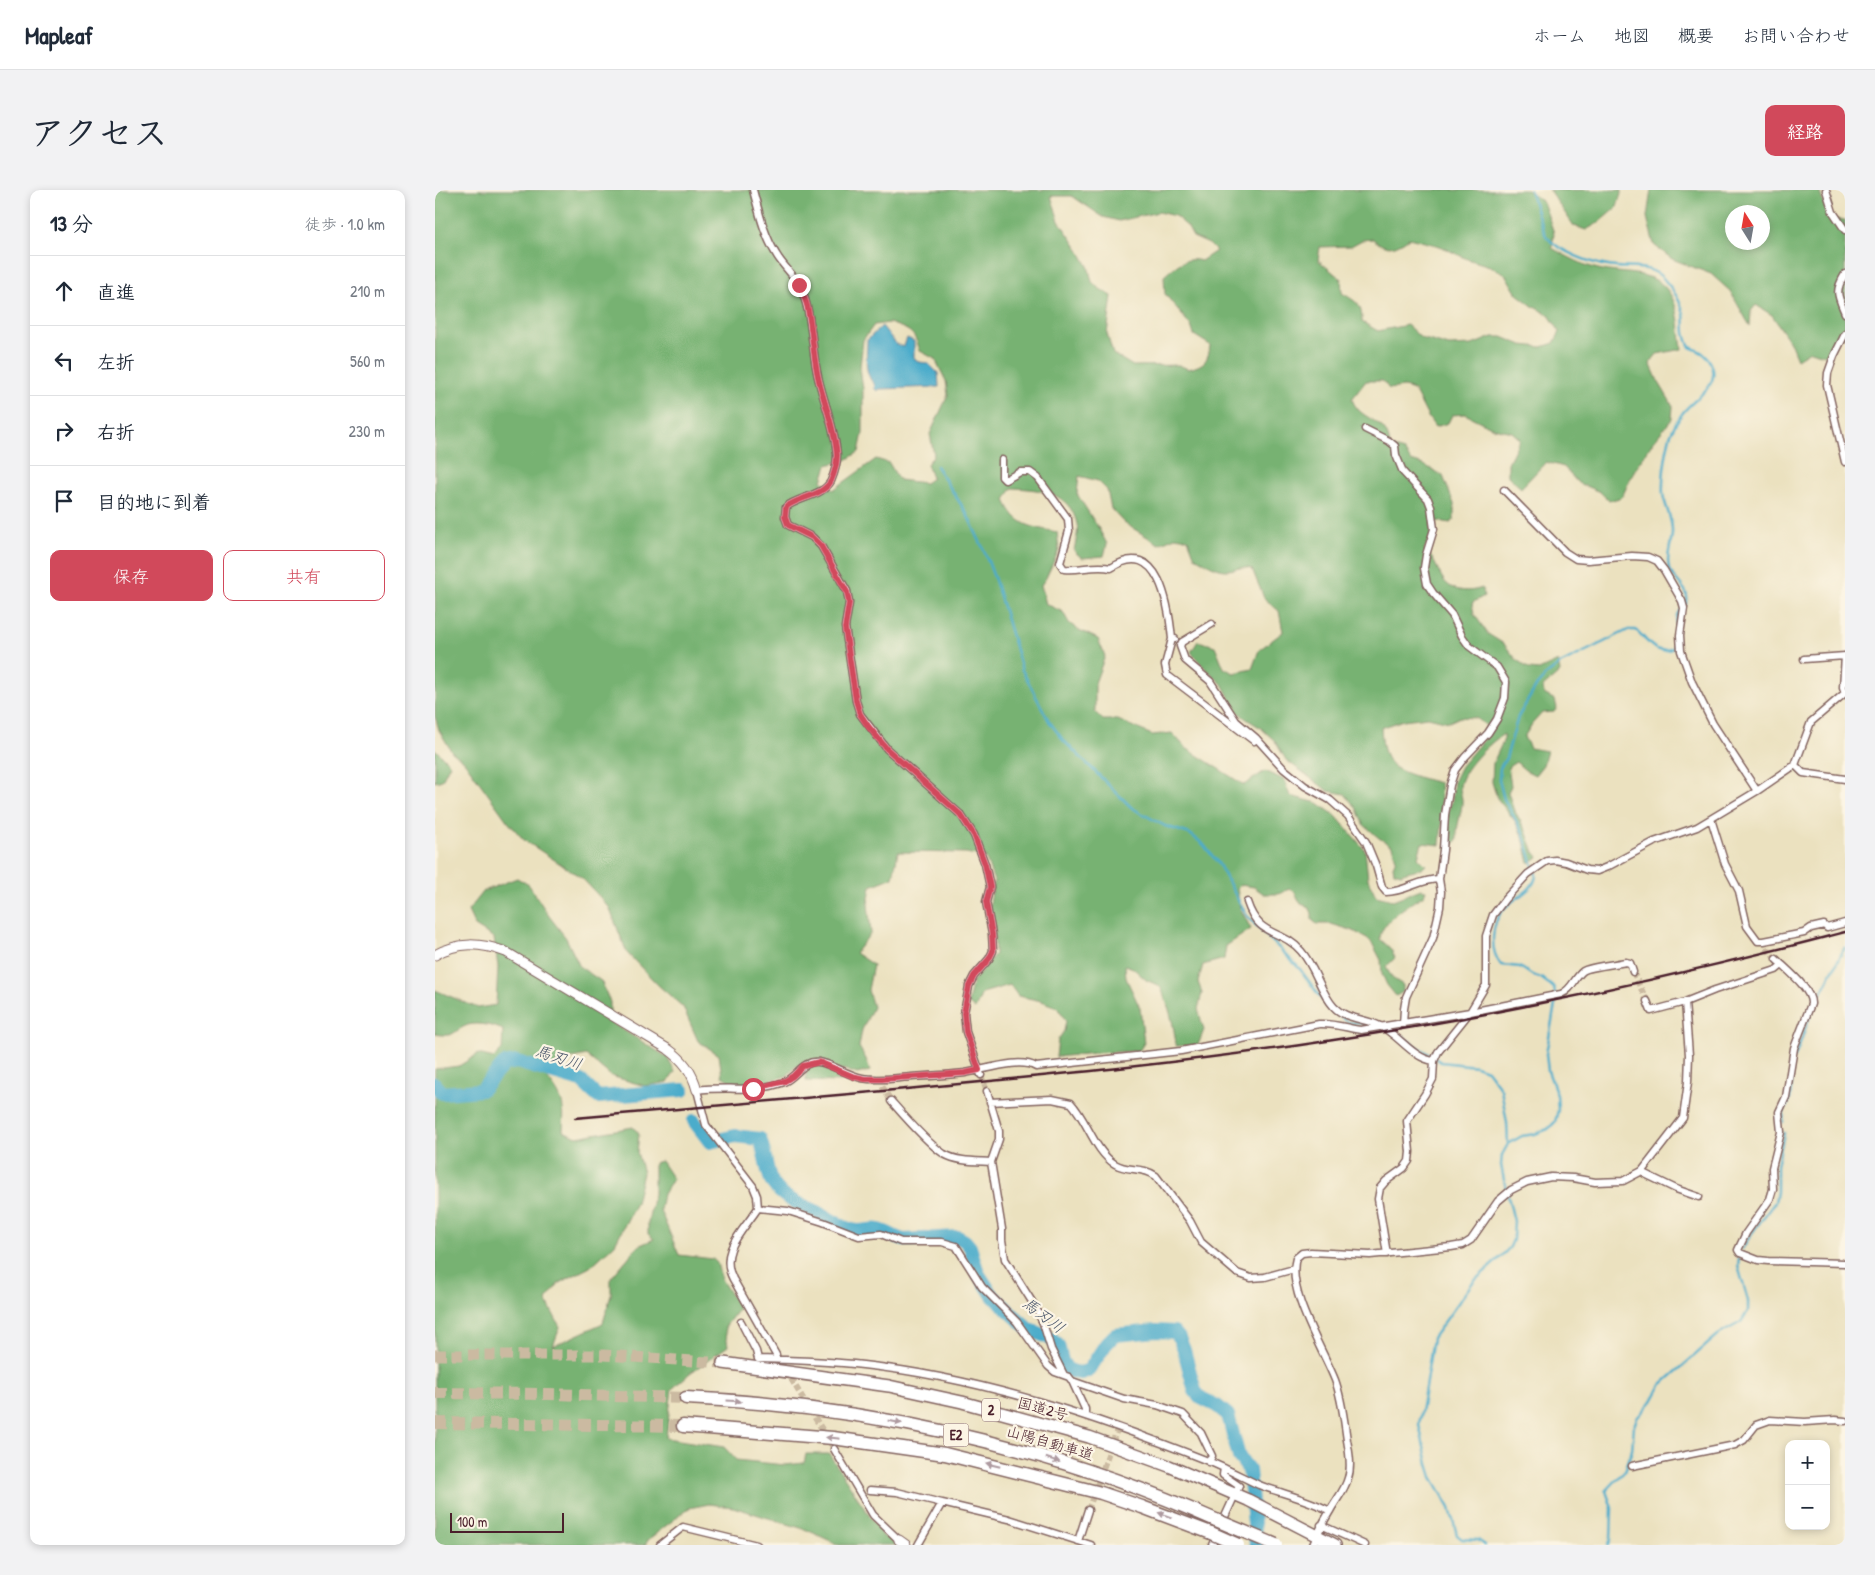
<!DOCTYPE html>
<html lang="ja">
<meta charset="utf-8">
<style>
body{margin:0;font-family:"Patrick Hand","Klee One",sans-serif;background:#f2f2f3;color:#1f2937}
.controls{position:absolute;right:15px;bottom:15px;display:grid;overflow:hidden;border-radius:10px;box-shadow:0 2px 8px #0003}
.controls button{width:45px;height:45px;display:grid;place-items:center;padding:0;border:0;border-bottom:1px solid #e0e1e3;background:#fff;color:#1f2937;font:25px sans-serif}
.compass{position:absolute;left:1290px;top:15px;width:45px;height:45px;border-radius:50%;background:#fff;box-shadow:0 2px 8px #0003;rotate:349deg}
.scale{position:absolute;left:15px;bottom:12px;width:114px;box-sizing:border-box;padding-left:5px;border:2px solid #4a1f2b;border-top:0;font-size:14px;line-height:18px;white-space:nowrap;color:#4a1f2b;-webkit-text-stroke:4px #fcf5e5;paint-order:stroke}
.stop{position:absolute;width:15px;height:15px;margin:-11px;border:4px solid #d1495b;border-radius:50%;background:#fff}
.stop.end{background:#d1495b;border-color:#fff;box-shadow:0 1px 5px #0008}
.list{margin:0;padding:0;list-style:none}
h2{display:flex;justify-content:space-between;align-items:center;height:65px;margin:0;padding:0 20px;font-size:21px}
h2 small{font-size:16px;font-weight:400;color:#747a83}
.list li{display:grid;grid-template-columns:32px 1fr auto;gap:15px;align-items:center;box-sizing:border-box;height:70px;padding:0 20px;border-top:1px solid #e0e1e3}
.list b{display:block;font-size:19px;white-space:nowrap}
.list em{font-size:16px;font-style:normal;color:#747a83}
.actions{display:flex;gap:10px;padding:15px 20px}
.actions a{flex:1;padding:11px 0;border:1px solid #d1495b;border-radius:10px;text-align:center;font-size:18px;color:#d1495b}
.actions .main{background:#d1495b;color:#fff}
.icon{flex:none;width:28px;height:28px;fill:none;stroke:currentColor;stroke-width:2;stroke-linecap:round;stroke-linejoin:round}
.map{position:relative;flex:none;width:1410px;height:1355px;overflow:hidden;border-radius:10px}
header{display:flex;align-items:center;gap:30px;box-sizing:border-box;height:70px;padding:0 25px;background:#fff;border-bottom:1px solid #e0e1e3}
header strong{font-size:24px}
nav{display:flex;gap:28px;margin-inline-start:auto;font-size:18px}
.intro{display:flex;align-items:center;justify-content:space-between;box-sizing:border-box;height:120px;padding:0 30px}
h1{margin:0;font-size:35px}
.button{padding:12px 22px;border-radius:10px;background:#d1495b;color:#fff;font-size:18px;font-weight:700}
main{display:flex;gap:30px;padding:0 30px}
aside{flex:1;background:#fff;border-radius:10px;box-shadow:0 2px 8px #0003}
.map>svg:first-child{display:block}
.forest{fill:#77b272;stroke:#60684e;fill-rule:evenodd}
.water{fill:#4caccb;stroke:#4b667b}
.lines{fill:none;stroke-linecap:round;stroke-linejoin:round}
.stream{stroke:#4caccb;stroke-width:2.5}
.river{stroke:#4caccb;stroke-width:14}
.minor-tunnel{stroke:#cbbaa1;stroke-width:6;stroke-dasharray:6 3;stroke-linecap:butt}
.trunk-tunnel{stroke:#cbbaa1;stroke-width:11;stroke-dasharray:11 5.5;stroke-linecap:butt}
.motorway-tunnel{stroke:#cbbaa1;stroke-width:12;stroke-dasharray:12 6;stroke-linecap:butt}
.minor-casing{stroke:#82635f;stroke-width:9}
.tertiary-casing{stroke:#82635f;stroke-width:11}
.trunk-casing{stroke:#82635f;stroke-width:14}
.motorway-casing{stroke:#82635f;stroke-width:15}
.minor{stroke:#fff;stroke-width:6}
.tertiary{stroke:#fff;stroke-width:9}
.trunk{stroke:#fff;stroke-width:11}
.motorway{stroke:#fff;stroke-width:12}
.rail{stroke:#4a1f2b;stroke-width:2.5}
.motorway-bridge-casing{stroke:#82635f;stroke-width:15;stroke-linecap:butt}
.motorway-bridge{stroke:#fff;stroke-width:12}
.oneway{fill:#ae9aa0}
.route{stroke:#d1495b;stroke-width:6}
.labels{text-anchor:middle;stroke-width:4.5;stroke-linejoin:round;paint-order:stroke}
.shield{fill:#fcf5e5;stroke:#7f5f63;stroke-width:1}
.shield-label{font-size:14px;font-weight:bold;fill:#4a1f2b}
.street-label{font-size:15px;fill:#4a1f2b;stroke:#fcf5e5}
.water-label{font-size:16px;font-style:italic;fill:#4b576b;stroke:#fcf5e5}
</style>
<header>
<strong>Mapleaf</strong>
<nav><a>ホーム</a><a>地図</a><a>概要</a><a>お問い合わせ</a></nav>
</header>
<div class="intro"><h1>アクセス</h1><a class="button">経路</a></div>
<main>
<aside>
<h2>13 分<small>徒歩 · 1.0 km</small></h2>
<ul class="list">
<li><svg class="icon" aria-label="ahead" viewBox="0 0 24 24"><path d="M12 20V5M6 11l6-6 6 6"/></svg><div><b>直進</b></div><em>210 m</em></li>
<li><svg class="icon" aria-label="left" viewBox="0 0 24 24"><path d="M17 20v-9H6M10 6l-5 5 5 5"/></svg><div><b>左折</b></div><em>560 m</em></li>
<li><svg class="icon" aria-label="right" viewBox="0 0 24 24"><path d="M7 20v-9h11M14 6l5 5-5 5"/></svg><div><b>右折</b></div><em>230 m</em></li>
<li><svg class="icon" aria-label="arrive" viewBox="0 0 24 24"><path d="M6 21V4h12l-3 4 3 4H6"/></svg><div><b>目的地に到着</b></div></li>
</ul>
<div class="actions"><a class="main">保存</a><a>共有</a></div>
</aside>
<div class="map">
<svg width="1410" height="1355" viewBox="0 0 1410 1355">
<rect width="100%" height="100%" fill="#fcf5e5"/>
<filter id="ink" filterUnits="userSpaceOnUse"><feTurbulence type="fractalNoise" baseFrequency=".02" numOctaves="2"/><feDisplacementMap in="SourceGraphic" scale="10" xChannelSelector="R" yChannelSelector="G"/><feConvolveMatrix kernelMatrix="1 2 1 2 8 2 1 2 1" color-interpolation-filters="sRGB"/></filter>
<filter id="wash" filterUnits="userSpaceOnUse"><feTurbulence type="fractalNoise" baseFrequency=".0096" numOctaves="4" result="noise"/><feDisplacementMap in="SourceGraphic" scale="20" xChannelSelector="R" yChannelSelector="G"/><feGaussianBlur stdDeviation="1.12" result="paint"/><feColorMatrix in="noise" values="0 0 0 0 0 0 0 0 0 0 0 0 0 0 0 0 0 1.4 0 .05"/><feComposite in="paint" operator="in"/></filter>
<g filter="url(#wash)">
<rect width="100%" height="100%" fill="#ebe1bf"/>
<path class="forest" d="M0,0H1092L1108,12L1119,43L1117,58C1131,66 1147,75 1163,79C1197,87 1230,76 1242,121C1245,133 1245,147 1247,159L1222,164L1215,173L1223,191L1238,216L1237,229L1218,252L1197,285L1187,307L1174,311L1165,302L1143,293L1129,277L1111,272L1086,298L1073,286V273L1085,249L1077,242L1058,238L1030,224L1017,225L1013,233L1000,237L993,227L979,200L969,197L954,199L948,191H931L917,209C925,233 953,226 955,257L969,261L976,271L989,275L1008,286L1019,314V330L1015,333L1004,331L996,334V345L989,360C1000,368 1001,378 1008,389C1016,402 1034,403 1047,398L1049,406L1037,413L1039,424L1053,444L1069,454L1081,469L1094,479L1104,480L1123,471L1125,482L1108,497L1109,504L1120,510L1122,518L1119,522L1107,523L1097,534L1089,547L1095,558L1112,561L1108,575L1100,585L1090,580L1081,572L1073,577L1076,596L1073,602L1078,618L1091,641L1099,662L1103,667L1094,673L1088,647L1080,631L1062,608L1057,592L1058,573L1069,549V544C1055,552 1025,581 1025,598C1025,603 1028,608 1027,614C1026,626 1021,636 1022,649L1015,661L1011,660L1013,621L1017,611L1019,590L1026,576L1054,543L1053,537L1041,528L1025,527L1014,532L993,527L968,530L946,538C947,550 948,566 957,575C965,583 993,590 1005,593L1007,631L1005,655L987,653L983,667L991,675C984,681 974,680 966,684L959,682L958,676L961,669L957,656L944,648L928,634L922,619L910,604L893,601L851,570L840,551L826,538L810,528L802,521L787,494L768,476L756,462L763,451L780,456L789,478L799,483L817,479L824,460L848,442L844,421L829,408L817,379C807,376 803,379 793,380C783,381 769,372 760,367L753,349L740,347L724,354L689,333L676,319L672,300L663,291L644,286L642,304L664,339L672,354L669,366L647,368L639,361C640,353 644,342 642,334C635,302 605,299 577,298L570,310C581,336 596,337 622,342L624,360L611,388L606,395L611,414L628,422L634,433L642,439L663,449L670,466L660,493V522L668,530H683L717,545L737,543L751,558L809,595L830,581L849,590L855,606L883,613L901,626L930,660L933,689L941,706L958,710L986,699L991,700L989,705C975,714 945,731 945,749L956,759L960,768L951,777L957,788L968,795V802L961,806L952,795L947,784L946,770L937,753L932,748L916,740L896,734H882L877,730V723L874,717L866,714L859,701L854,699L844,704H829L819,697L805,695L802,698L805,718L816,739L791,756L789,769L768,775L763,792L767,803L763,819L769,840L763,855L741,856C739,834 734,816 725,796L711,790L698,778L690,775L691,788L705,818L709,853L704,861L660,863L621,867L623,850L629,841L631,831L623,818L607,811L583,806L575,795L547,803L540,819L533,813L538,791L560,764L559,743L554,719L559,691L550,667L531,663L463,662L458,687L436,696L433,714L436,743L420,763L438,775L433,800L438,817L427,840L424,857L431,869L435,881L422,884L408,879L405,892L371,891V881L361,876L352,886L332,891L300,894L287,886L284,865L263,851L248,817L223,795L192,763L174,717L147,688L89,650L73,632L29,571L17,562L4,540L0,526ZM616,6H637L668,27L684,31L723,22L740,26L752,36L758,47L774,54L781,61L766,71C750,66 741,76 729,86L730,104L756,136L759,145L775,155C773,172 769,175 753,179L744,175L698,176L678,164L672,144L677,106L665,99L657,92L653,76L644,60L624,31ZM974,48L1005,56L1032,69L1055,76L1070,84L1082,104L1099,117L1114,125L1125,142L1119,153L1107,157L1087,155L1067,147H1057L1037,155L1014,156L986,148L972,135L943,141L927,132C927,114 922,112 907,103L906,89L883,70L885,57L916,56L927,50L938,49C952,61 960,58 974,48ZM454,133C474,140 479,140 485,161L500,169L511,191L513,205L495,244L499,265L492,274L497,288L490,293L464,290L454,273L441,269L398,300L387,291L392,275L411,270L424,262L428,243V199L425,177L428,150L439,135Z
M1114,0H1187L1182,17L1163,33L1151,40L1139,36Z
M1216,0H1384L1390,18L1398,29L1410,30V147L1403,148L1397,160L1390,165L1375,161L1362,169L1355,152L1337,125L1321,115L1316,121L1315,136L1295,101L1276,84L1237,69L1219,55L1212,27ZM1298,22H1328V52H1298Z
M0,559L15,574L7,590L0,592Z
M82,688L94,695L114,726L131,748L145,777L166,791L175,812V832L232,867L240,882L233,892L210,896L176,886L151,865L123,871L110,885C128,909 130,912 128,941L142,947L198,937L204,944L202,962L208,983L201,1013L180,1054L155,1077L124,1093L111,1110L125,1137L118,1156L168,1133L176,1105V1088L203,1056L219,1049L213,1044V1032L219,1004V973L226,971L238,989L228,1004L225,1020L244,1065L278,1069L282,1073L286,1089L304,1118L290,1137L293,1156L255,1183L237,1199L231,1248L289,1257L301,1270L350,1275L369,1273L371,1264H394L448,1346L462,1355H404L372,1340L298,1317L274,1314L254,1318L214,1349L210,1355H0V879L24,876L43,864L59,868L67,860L68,840C59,836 44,832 33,835C17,841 21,848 0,844V800L43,818L61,815L63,777L59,748L40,736L33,721L49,701Z"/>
<path class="water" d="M447,136L462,155L469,156L472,148L479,151V168L484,172L493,173L503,183L504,197L445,199L442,201L439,198L440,195C428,183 432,167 432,150Z"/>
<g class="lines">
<path class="stream" d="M501,276L531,322L548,358L560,390L587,480L614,531L628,550L697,618L730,636L755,644L768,654L783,673L812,726L865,779L893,818L913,832L933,834
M960,842L1006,872L1041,876L1052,880L1066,899L1072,933L1073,954
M1360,867L1377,820L1410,757
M1348,932L1349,920L1355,910L1357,890
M1307,1059L1317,1043L1340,1012L1342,1002V976L1349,943
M1050,1355L1043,1350L1027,1349L1022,1345L1015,1318L997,1287L993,1274L984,1235L998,1148L1038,1092L1067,1066L1075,1057L1078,1050L1079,1031L1069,990L1066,975L1067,965L1073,954L1087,946L1100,944L1113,939L1120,932L1123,920L1122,905L1113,881L1111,864L1121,809L1119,798L1106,788L1097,785L1085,777L1066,775C1054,760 1056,733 1069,719C1079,707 1099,702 1101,685L1088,643L1069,609L1064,590L1065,578L1071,568L1083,527L1102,495L1111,485L1125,474L1193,440H1201C1213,450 1219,467 1238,458C1241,447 1239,436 1242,425C1244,419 1252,416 1252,410C1254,398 1237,389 1234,378C1230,365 1238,353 1237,340C1237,328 1230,316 1228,304C1227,288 1230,270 1233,255C1235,243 1240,233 1247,224C1257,209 1285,197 1277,176C1273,165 1266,161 1255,157C1247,141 1251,139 1249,124C1246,111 1237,98 1228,88C1214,73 1191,80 1173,76C1155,73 1123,61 1112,47C1107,41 1098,9 1095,0
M1173,1355L1176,1350L1177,1318L1171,1301L1190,1281L1197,1260L1199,1236L1202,1228L1217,1211L1226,1195L1283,1145L1306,1132L1313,1121V1111L1303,1076L1304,1068"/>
<path class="river" d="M0,894L7,903L46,900L69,874L82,872L146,891L163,907L248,900
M259,931L275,952L300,946L325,949C330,961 332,986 338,994C350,1011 369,1015 386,1024C397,1030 406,1037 417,1040C427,1043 435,1038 444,1040C453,1042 460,1048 469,1050L523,1047L530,1051L535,1057L543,1083L558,1106L594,1139L616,1149L623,1155L627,1171L631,1178L638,1182L646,1183L654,1180L671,1154L680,1145L721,1141L739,1142L744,1148L749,1160L760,1201L766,1208L782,1216L793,1225L804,1267L814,1280L821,1355"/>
</g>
</g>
<g filter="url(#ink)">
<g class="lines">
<path class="minor-tunnel" d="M1331,758L1341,769
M1198,782L1212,811
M546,885L552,901
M447,896L456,911
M342,1166L399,1259
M653,1320L683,1237"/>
<path class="trunk-tunnel" d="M0,1165H169L288,1173"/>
<path class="motorway-tunnel" d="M0,1203L113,1204L251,1208
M0,1233L248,1236"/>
<g class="minor-casing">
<path id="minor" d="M318,0C324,22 329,45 341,64C347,75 358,84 364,95C378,120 376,162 384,191C390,216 400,239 402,265C402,273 399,284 396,291C388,306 363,307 351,317L350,327L353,335L377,347L386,356L412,401L414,413L410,437L421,511L425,524L452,559L526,625L539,645L550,674L555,697L551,712L557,744L558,761L554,769L539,786L534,796L529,823L531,842L546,885
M1391,0L1398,22L1410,40
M1410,84C1399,102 1403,106 1410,123
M1410,144L1399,166L1393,183L1392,195L1410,272
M930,239L954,251L960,256L961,265L968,282L993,309L996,317L999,339L991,365L989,378L992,394L998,403L1017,425L1027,446L1034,456L1062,477L1071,492L1070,508L1062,529L1053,543L1030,567L1020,580L1015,595L1010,625L1008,660L1004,689L1006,702L1005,717L998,748L971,807L969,819L968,834
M567,270V287L570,290L585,282H595L603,288L633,329L634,341L625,373L629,379C645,381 659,374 676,378C724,346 734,417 737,449
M1069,300L1130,362L1141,369L1153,370L1197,366L1213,367L1222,371L1229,380L1247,411L1249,418L1245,445L1246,461L1257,492L1278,534L1322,601
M777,434L747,452L745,456L750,470L775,491L801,531L821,548L849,579L870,596L895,610L913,626L931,652L941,676L947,697L951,702C970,702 985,689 1004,689
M740,449H737L730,475L732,485L819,551
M1369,469L1410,466
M1410,503L1408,497L1410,466
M1360,575L1368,583L1410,589
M1276,629L1290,674L1304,701L1312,736L1323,751H1329L1369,743L1376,738L1389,735L1392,738L1410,733
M812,712C824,749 846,738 866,761C881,778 885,802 899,817C911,830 931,828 945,836C964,845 977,868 999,871
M1341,769C1351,779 1377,799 1376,814L1359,858L1351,907L1344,922L1346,942L1337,978L1338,999L1335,1009L1311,1043L1303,1060L1305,1063L1323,1070L1333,1071L1410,1073
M1212,811L1216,821L1250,812L1280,800L1341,780L1347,775
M552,901L564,941V949L556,972L567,1039V1050L570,1069L601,1118L608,1133L616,1159L629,1185
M456,911C470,927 492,953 509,964C523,972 541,971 556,972
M555,912L617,909L636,913C652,930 660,962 680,974C693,982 707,976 721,986L755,1031L766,1052L802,1083L816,1088L830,1087L859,1079
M1207,981L1210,984L1241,999L1264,1007
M323,1018L353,1021L388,1032L424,1046L446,1044L466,1052H507L521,1056L547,1097L582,1132L613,1176L620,1182L634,1187L637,1191L650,1219V1225
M952,1064L943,1009L945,998L951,991L969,978L974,971L975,962L972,931L990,904L998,889L999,871L1003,862L1035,822L1051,795V746L1058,725L1070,709L1093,684L1112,671L1120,670L1131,672L1152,680L1162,681L1172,677L1219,652L1262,637L1322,601L1360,575L1376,532L1410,503
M306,1132L321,1161L323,1169C358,1170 393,1171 428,1175C547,1188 662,1227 773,1271C790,1278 807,1287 824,1295C848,1304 873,1309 895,1321
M341,1165L298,1089C283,1061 309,1040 323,1018L322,1006L318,996L271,935L262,900C291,896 321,903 349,892C362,886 368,870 384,872C397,874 412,885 427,888C443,891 461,888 477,887C494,886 512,885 530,883C550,880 584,867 601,877L746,861L884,834C898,833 912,838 926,840L1035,822L1126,804C1137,800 1139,788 1148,781C1153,777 1182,774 1191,772L1195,773L1198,782
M637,1191L689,1209L722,1215L748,1224L766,1243L777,1266L774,1272
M399,1259L438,1325L464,1350
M1197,1276L1300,1255L1309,1250L1321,1235L1335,1230L1370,1232L1400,1230L1410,1231
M435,1300L462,1302L507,1313
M886,1335L930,1355
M643,1351L653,1320
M225,1355L248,1337L322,1355
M483,1355L507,1313L574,1329L656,1355
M777,1355L804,1296L788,1285L789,1278
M878,1355C883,1343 888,1332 895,1321C901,1310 910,1300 913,1288C917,1277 914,1261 912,1250C909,1230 907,1209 900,1190C888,1159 851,1101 861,1068L867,1063L876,1062L935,1065L1016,1057L1028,1055L1036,1050L1063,1011L1076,1000L1092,992L1116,987L1138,988L1160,992L1188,991L1207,981L1248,928L1253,892L1254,865L1250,812"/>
</g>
<g class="tertiary-casing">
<path id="tertiary" d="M0,765C24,751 46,753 71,762L233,859C248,870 257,881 262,900
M464,1350L471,1355"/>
</g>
<g class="trunk-casing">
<path id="trunk" d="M288,1173L454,1196L527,1212L654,1247L734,1276L813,1310L900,1355"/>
</g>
<g class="motorway-casing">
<path id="motorway" d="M251,1208C432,1216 615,1256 781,1330
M248,1236L398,1248L510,1264L666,1303L707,1317L776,1343"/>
</g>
<use href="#minor" class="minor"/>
<use href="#tertiary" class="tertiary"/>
<use href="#trunk" class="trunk"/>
<use href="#motorway" class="motorway"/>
<path class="rail" d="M140,928C243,919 346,910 449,901C597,887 745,874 892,851C1067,825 1239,787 1410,742"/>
<g class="motorway-bridge-casing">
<path id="motorway-bridge" d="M781,1330L841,1355
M776,1343L803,1355"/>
</g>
<use href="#motorway-bridge" class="motorway-bridge"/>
</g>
<defs><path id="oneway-solid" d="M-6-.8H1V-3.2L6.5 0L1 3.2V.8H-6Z" transform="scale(1.25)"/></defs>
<g class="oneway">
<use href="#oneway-solid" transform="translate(299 1211) rotate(4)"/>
<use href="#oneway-solid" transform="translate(460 1232) rotate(11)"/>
<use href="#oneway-solid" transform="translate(398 1248) rotate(-174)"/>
<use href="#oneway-solid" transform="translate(618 1270) rotate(17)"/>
<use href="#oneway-solid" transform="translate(558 1275) rotate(-166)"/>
<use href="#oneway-solid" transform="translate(730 1325) rotate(-160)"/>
</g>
</g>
<g class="lines" filter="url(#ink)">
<path class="route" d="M318,899L350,891L358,886L368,876L384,872L417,886L430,889H447L530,883L544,880L531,842L529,823L534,796L539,786L554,769L558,761L557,744L551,712L555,697L550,674L539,645L526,625L452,559L433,536L425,524L421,511L410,438L414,413L412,402L386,356L377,347L353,335L350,327L351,317C363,307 388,306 396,291C399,284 402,273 402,265C400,239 390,216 384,191C378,168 378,143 373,120C372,111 367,103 364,95"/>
</g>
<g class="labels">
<g class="shield">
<rect x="547" y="1208.5" width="18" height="23" rx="4"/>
<rect x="508.5" y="1233.5" width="25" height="23" rx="4"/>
</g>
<g class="shield-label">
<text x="556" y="1225">2</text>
<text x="521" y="1250">E2</text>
</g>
<g class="street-label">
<text transform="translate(608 1219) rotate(15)" y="5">国道2号</text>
<text transform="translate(615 1253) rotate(16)" y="5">山陽自動車道</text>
</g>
<g class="water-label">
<text transform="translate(124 867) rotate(18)" y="6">馬刃川</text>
<text transform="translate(609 1125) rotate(37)" y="6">馬刃川</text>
</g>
</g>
</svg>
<div class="controls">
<button>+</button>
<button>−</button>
</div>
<svg class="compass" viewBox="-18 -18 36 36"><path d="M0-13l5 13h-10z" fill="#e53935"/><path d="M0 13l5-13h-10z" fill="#747a83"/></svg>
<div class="scale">100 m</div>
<div class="stop" style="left:318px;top:899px"></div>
<div class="stop end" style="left:364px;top:95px"></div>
</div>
</main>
